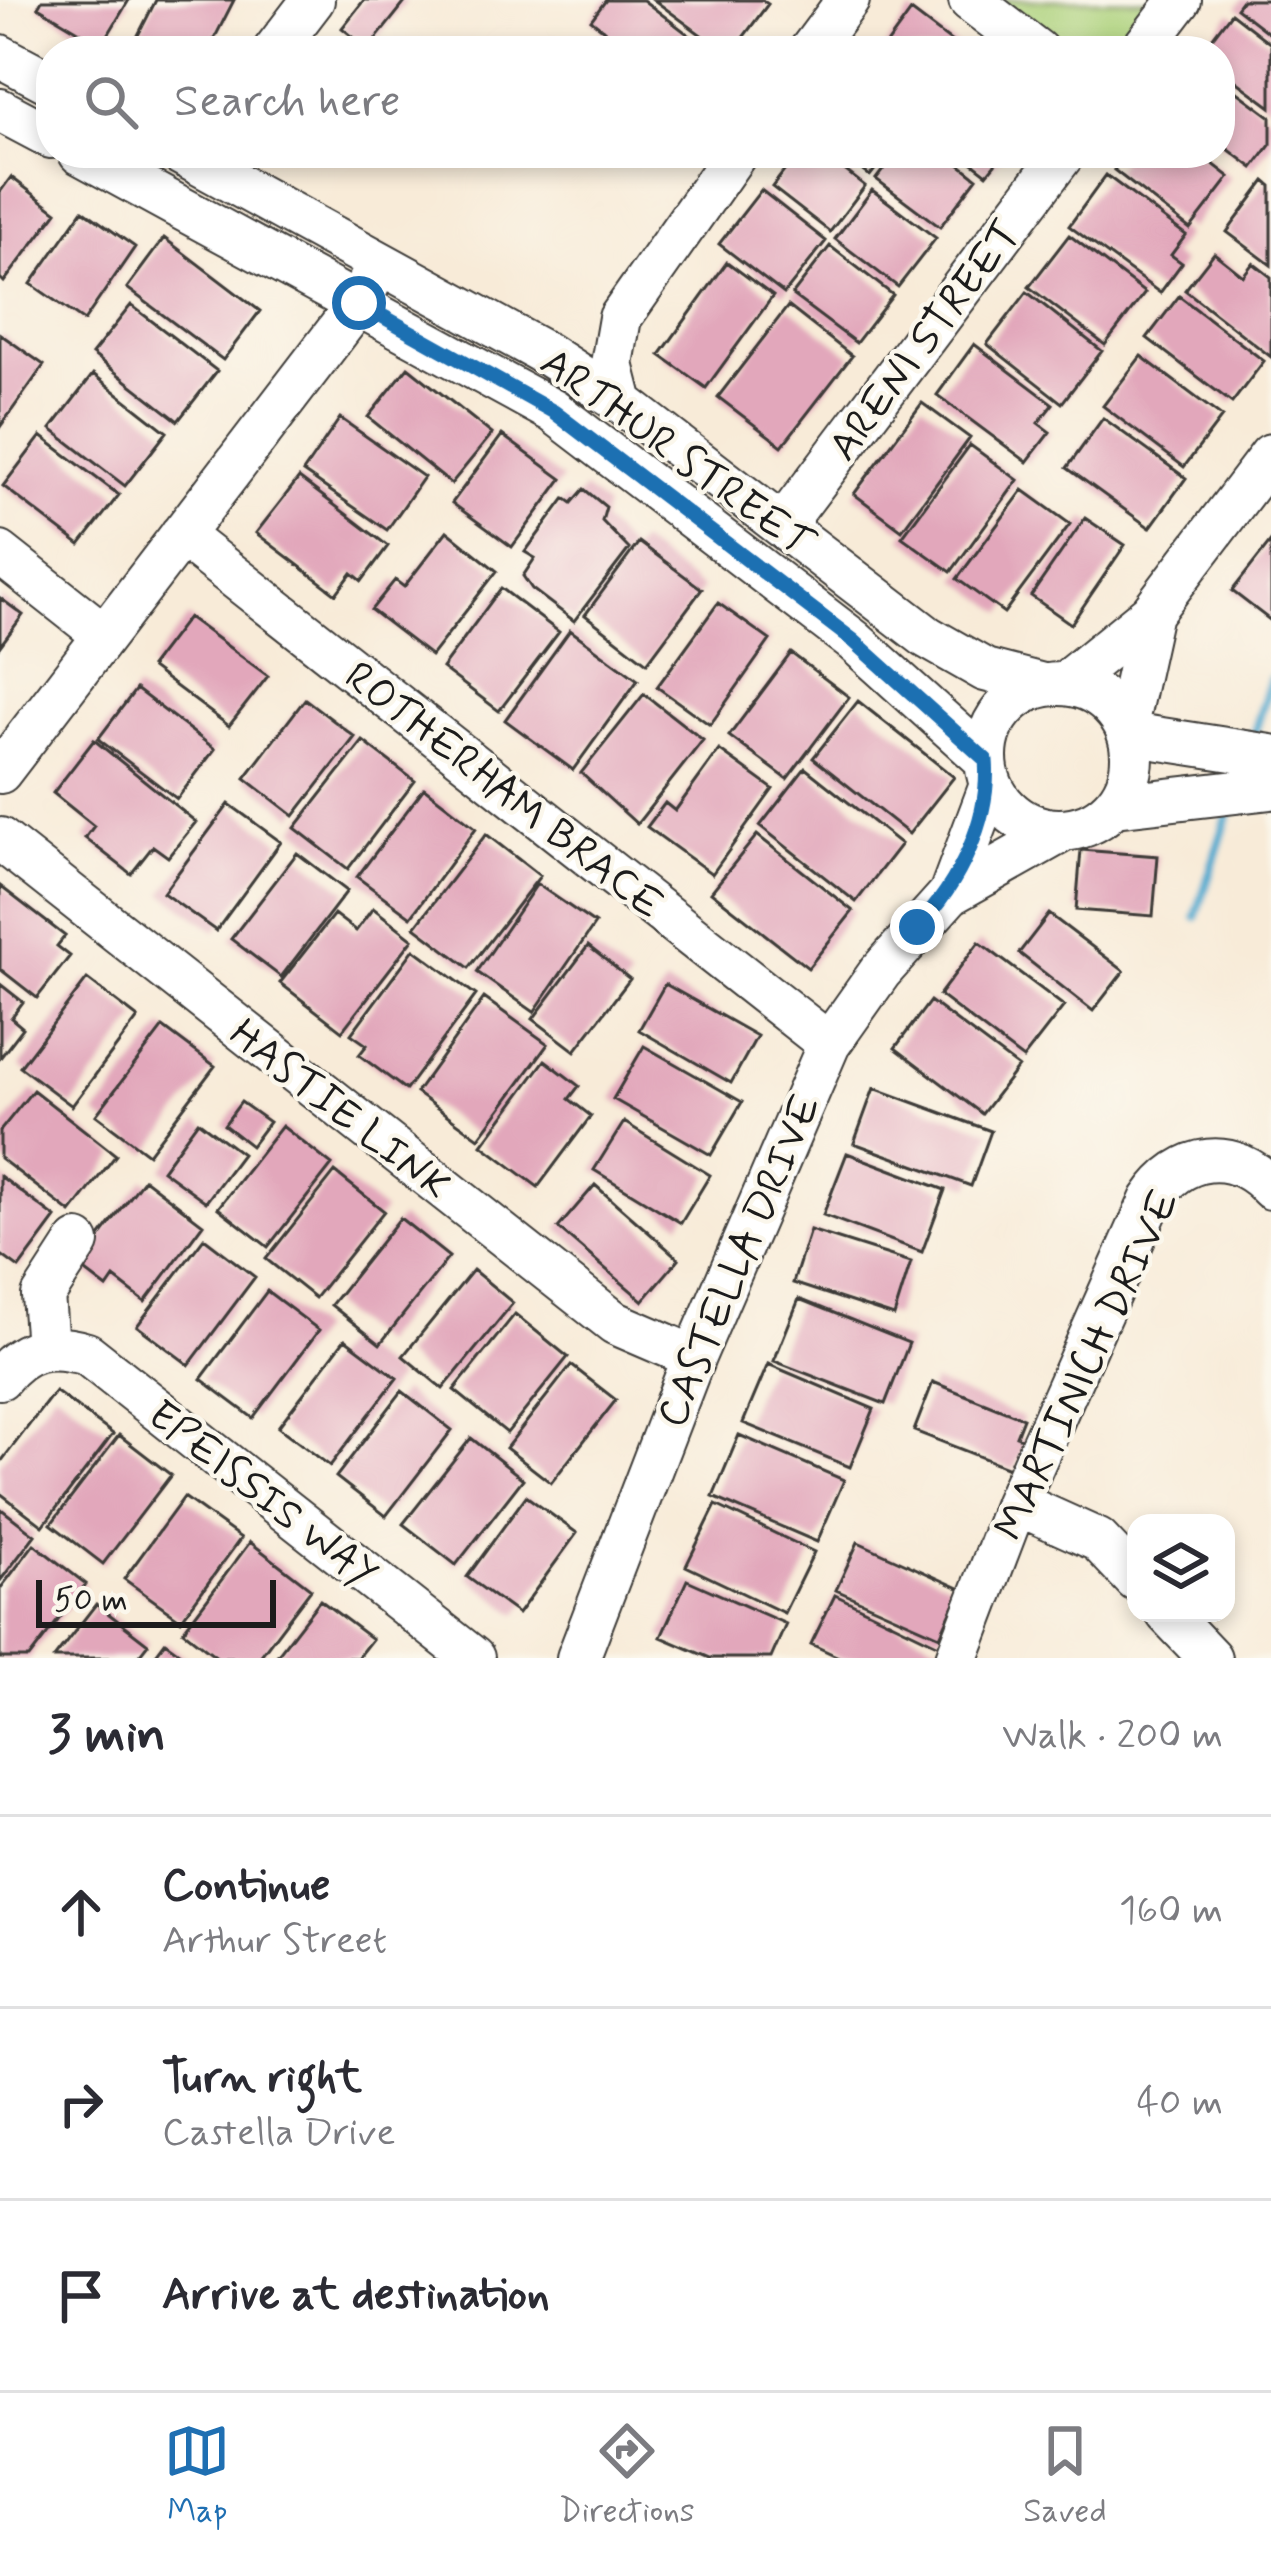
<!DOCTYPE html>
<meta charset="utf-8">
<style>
body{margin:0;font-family:Mynerve,sans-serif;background:#f7f7f7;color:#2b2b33}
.controls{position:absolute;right:36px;bottom:36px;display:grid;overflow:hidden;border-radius:24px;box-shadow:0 6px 18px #0003}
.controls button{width:108px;height:108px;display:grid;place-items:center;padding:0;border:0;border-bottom:3px solid #e1e1e2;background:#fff;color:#2b2b33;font:60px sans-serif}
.scale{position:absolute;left:36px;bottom:30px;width:240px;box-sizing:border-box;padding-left:12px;border:6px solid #1c1c1c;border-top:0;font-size:33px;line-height:42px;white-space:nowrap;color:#1c1c1c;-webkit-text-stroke:9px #fbf7ec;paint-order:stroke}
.stop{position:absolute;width:36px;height:36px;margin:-27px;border:9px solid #1f6fb2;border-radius:50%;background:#fff}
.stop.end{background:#1f6fb2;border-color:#fff;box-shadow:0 3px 12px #0008}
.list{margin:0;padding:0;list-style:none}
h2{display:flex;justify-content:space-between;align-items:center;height:156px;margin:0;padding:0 48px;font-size:51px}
h2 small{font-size:39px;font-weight:400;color:#7c7c81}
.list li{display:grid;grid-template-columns:78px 1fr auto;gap:36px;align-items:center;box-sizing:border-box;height:192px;padding:0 48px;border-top:3px solid #e1e1e2}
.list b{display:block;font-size:45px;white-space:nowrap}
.list p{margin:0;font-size:39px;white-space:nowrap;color:#7c7c81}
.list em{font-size:39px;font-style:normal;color:#7c7c81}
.icon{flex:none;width:66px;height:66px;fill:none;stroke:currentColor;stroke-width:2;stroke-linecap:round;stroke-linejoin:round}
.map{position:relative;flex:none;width:1271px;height:1658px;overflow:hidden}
.search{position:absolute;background:#fff;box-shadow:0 6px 18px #0003;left:36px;right:36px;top:36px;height:132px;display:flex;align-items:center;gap:30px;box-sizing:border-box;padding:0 42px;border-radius:48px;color:#7c7c81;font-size:45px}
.sheet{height:732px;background:#fff}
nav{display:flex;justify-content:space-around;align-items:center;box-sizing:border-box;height:168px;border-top:3px solid #e1e1e2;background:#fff;font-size:33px;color:#7c7c81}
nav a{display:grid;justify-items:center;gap:6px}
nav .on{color:#1f6fb2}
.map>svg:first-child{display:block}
.green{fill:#acd17a;stroke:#64764b;stroke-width:3}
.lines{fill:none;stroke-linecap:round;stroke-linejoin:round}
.stream{stroke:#52aacf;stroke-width:9}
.building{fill:#e2a7bb}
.minor-casing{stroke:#3d3b38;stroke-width:46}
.minor{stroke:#fff;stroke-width:42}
.route{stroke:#1f6fb2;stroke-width:15}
.labels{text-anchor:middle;stroke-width:9;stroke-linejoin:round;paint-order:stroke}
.street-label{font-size:42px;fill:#1c1c1c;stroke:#fbf7ec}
</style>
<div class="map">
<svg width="1271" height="1658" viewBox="0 0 1271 1658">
<rect width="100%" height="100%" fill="#fbf7ec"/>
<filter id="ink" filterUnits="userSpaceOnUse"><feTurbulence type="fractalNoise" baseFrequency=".00833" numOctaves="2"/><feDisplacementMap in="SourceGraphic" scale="24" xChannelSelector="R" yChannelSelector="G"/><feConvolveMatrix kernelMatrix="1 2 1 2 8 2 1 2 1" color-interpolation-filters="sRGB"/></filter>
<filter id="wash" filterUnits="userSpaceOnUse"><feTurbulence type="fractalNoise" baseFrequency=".004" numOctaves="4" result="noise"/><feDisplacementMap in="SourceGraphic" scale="48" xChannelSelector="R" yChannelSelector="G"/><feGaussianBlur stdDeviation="2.7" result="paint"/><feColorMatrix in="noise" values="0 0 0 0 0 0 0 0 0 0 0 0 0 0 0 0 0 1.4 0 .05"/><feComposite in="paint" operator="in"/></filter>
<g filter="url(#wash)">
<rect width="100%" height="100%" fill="#f8ebd8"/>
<path class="green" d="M970,0H1180L1141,51H1037Z"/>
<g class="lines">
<path class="stream" d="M1252,740L1271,679
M1196,917L1232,802"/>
</g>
<g id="blocks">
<path class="building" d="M42,0H129L102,45L38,7Z
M156,0H234L208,51H130Z
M364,0H407L368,49L342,28Z
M606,0H643L710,51H603L593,44L604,30L591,20Z
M654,0H762L768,4L733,51H723Z
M1242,0H1271V35L1236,8Z
M911,11L964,51H882Z
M1231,13L1271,44V107L1220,69V51H1202Z
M1220,79L1271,117V144L1253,168L1220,143Z
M798,153H823L865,186L830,232L772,187Z
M840,153H888L870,176Z
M896,153H945L977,178L940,227L876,179Z
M960,153H1004L987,174Z
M1128,153H1199L1230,177L1190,229L1114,170Z
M1106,175L1186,235L1171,255L1182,263L1160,293L1069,226Z
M11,177L57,212L4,282L0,278V192Z
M1265,181L1271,186V265L1227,232Z
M761,190L826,241L784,294L719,244Z
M872,190L936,238L898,287L835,239Z
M83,210L135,247L84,321L31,284Z
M1069,235L1145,293L1105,345L1029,287Z
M164,238L260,311L223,360L127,288Z
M830,246L893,295L856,343L792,295Z
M1214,253L1243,276L1253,263L1271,277V357L1185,290Z
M727,262L773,296L706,388L660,355Z
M1027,292L1102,351L1062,403L987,344Z
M1179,296L1264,361L1232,403L1147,338Z
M131,305L217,371L178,421L92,354Z
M788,306L852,356L782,446L718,397Z
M0,334L44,365L0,427Z
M974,344L1053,404L1038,423L1050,432L1027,462L937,395Z
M1141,356L1222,417L1184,467L1103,406Z
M408,367L492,434L451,484L368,417Z
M93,374L167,432L125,486L51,429Z
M922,403L970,438L902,530L854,494Z
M340,418L424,477L387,530L303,472Z
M1103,418L1186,478L1150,528L1067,468Z
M502,435L562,479L512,547L452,503Z
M41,436L119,495L80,545L3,486Z
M970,445L1018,480L951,572L902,537Z
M299,478L388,546L362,581L352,573L336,594L256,533Z
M584,489L606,507L602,521L629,549L574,621L532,589L523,576L535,558L525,552L565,498L572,503Z
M1023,490L1070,524L1004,613L957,579Z
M1085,518L1125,545L1071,624L1031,596Z
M447,531L497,571L431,656L371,610L395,580L404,587Z
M1271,541V621L1232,591Z
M639,542L702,589L647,663L585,615Z
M501,588L559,632L499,711L442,668Z
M0,598L23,615L0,646Z
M718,603L770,640L710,725L657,687Z
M188,617L268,676L229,726L150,667Z
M570,630L638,680L573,770L505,720Z
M791,653L849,697L787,779L729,736Z
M136,689L215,749L177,799L98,739Z
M644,694L703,740L637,824L581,773Z
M305,699L355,737L294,816L245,778Z
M858,701L954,777L909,834L813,758Z
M94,740L196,822L168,857L153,846L131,874L85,838L94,826L53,793Z
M363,741L415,781L348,869L295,828Z
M719,750L773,789L712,874L647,827L665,803L675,811Z
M805,768L901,844L856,902L760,826Z
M424,788L476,828L411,917L357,877Z
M229,804L281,842L216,931L163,893Z
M486,834L540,876L469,968L415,927Z
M757,835L853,911L808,968L711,892Z
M1081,850L1158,856L1153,916L1076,910Z
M297,853L347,891L281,977L231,939Z
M537,884L595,924L534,1012L477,972Z
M0,886L65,936L57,946L70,956L37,998L0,969Z
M373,908L413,939L342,1031L280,983L334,914L356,931Z
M1049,914L1124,971L1093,1011L1019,953Z
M979,942L1064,1006L1023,1059L939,995Z
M588,946L630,979L575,1051L533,1019Z
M414,949L476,995L406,1090L359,1055L367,1045L351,1034Z
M87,979L138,1018L72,1106L20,1067Z
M0,984L23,1002L11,1018L23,1028L0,1058Z
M665,984L757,1036L731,1083L639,1030Z
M484,998L548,1044L479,1138L416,1093Z
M930,1001L1018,1067L982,1114L895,1048Z
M163,1027L215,1066L148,1154L96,1115Z
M644,1046L742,1102L711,1155L613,1099Z
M545,1060L579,1086L569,1099L591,1116L538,1187L482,1145Z
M874,1088L991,1131L971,1186L854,1143Z
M33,1090L116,1155L71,1213L0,1158V1131Z
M241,1102L269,1122L251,1146L224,1125Z
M198,1121L242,1154L206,1202L162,1170Z
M624,1122L710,1175L681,1223L594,1170Z
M282,1126L332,1165L268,1247L218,1208Z
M847,1153L945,1190L922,1252L823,1215Z
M335,1172L384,1211L315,1298L266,1259Z
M0,1176L56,1218L19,1268L0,1254Z
M144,1179L203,1224L145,1302L114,1278L107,1288L78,1266Z
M595,1185L679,1259L643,1301L558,1228Z
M400,1218L449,1257L380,1344L331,1305Z
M810,1230L911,1262L894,1316L793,1283Z
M204,1238L255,1277L189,1365L137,1326Z
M473,1270L513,1303L443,1389L403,1356Z
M267,1291L319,1330L253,1418L201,1379Z
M799,1299L909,1343L885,1404L774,1361Z
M515,1314L568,1357L507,1433L454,1390Z
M345,1339L397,1378L330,1466L278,1427Z
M768,1364L874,1409L850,1467L743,1423Z
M571,1365L616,1400L551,1483L506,1448Z
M933,1382L1023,1418L1016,1436L1026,1440L1014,1470L914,1431Z
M55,1391L113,1434L43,1526L0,1493V1463Z
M402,1391L452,1430L386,1516L336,1477Z
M119,1435L171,1475L103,1564L51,1524Z
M739,1435L844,1480L817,1542L713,1497Z
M471,1438L523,1479L456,1565L403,1524Z
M526,1496L577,1533L518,1614L467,1577Z
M184,1497L241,1538L181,1620L124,1579Z
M716,1505L814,1552L784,1613L686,1566Z
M0,1508L35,1535L0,1581Z
M250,1542L311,1589L259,1658H218L183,1631Z
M858,1542L961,1589L940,1636L836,1590Z
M34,1544L86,1584L29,1658H0V1589Z
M687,1580L786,1624L771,1658H710L661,1637Z
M835,1595L943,1647L938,1658H841L811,1644Z
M320,1600L372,1639L357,1658H275Z
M96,1604L148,1644L137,1658H54Z
M165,1642L187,1658H153Z"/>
</g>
</g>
<g filter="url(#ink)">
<use href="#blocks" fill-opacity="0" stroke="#3d3b38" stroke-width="3"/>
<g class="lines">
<g class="minor-casing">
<path id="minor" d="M970,0L1037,51
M274,51L313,0
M810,51L848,0
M1141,51L1180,0
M0,56L51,83
M0,110L51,137
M80,153L553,411L854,641L986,760
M180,153L548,355L622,403L927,637L985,670L1043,685
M622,403L612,364L620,318L736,153
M783,525L1064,153
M181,535L829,1044
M0,553L104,635
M1065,683L1151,613L1271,455
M986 757a73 73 0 1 1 146 0a73 73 0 1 1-146 0Z
M1126,726L1151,613
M1129,734L1271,756
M0,772L359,303L371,279
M1114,806L1271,788
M0,839L615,1323L694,1357
M950,894L991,785
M47,1346L43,1296L78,1242
M0,1378C25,1347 49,1343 87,1354L473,1658
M1016,1503L1098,1540L1136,1580
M1167,1613L1210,1658
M578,1658L694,1357L829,1044L880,972L950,894L1064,830
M957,1658L1016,1503L1151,1200C1182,1153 1233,1146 1271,1188"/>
</g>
<use href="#minor" class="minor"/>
</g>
</g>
<g class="lines" filter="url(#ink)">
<path class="route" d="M359,303L554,412L854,641L986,760C991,818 959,885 917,927"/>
</g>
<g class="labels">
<g class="street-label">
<text transform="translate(923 339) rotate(-53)" y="15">ARENI STREET</text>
<text transform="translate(678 451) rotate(36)" y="15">ARTHUR STREET</text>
<text transform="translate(505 789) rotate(38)" y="15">ROTHERHAM BRACE</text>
<text transform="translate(341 1108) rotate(38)" y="15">HASTIE LINK</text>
<text transform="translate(737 1260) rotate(-67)" y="15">CASTELLA DRIVE</text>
<text transform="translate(1085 1364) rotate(-65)" y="15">MARTINICH DRIVE</text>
<text transform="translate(264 1493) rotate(38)" y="15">EPEISSIS WAY</text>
</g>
</g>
</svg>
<div class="controls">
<button><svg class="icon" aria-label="layers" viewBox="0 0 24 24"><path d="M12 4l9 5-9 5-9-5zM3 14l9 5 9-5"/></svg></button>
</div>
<div class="scale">50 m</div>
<div class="stop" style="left:359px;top:303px"></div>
<div class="stop end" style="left:917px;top:927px"></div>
<div class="search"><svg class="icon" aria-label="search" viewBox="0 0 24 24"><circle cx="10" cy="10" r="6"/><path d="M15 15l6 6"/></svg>Search here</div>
</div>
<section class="sheet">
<h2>3 min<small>Walk · 200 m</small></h2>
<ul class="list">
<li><svg class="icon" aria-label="ahead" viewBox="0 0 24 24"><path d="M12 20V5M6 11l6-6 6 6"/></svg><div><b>Continue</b><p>Arthur Street</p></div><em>160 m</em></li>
<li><svg class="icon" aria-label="right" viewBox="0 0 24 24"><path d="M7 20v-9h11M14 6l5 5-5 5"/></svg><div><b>Turn right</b><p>Castella Drive</p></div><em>40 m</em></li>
<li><svg class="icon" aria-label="arrive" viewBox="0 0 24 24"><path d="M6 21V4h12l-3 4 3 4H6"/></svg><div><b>Arrive at destination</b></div></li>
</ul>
</section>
<nav>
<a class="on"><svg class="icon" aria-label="map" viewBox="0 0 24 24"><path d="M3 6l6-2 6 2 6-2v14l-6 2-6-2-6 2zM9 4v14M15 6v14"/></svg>Map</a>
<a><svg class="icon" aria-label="directions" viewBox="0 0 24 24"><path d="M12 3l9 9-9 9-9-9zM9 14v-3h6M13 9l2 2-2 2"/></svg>Directions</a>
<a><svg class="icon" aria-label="saved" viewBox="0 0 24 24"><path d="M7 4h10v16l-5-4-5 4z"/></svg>Saved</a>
</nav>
